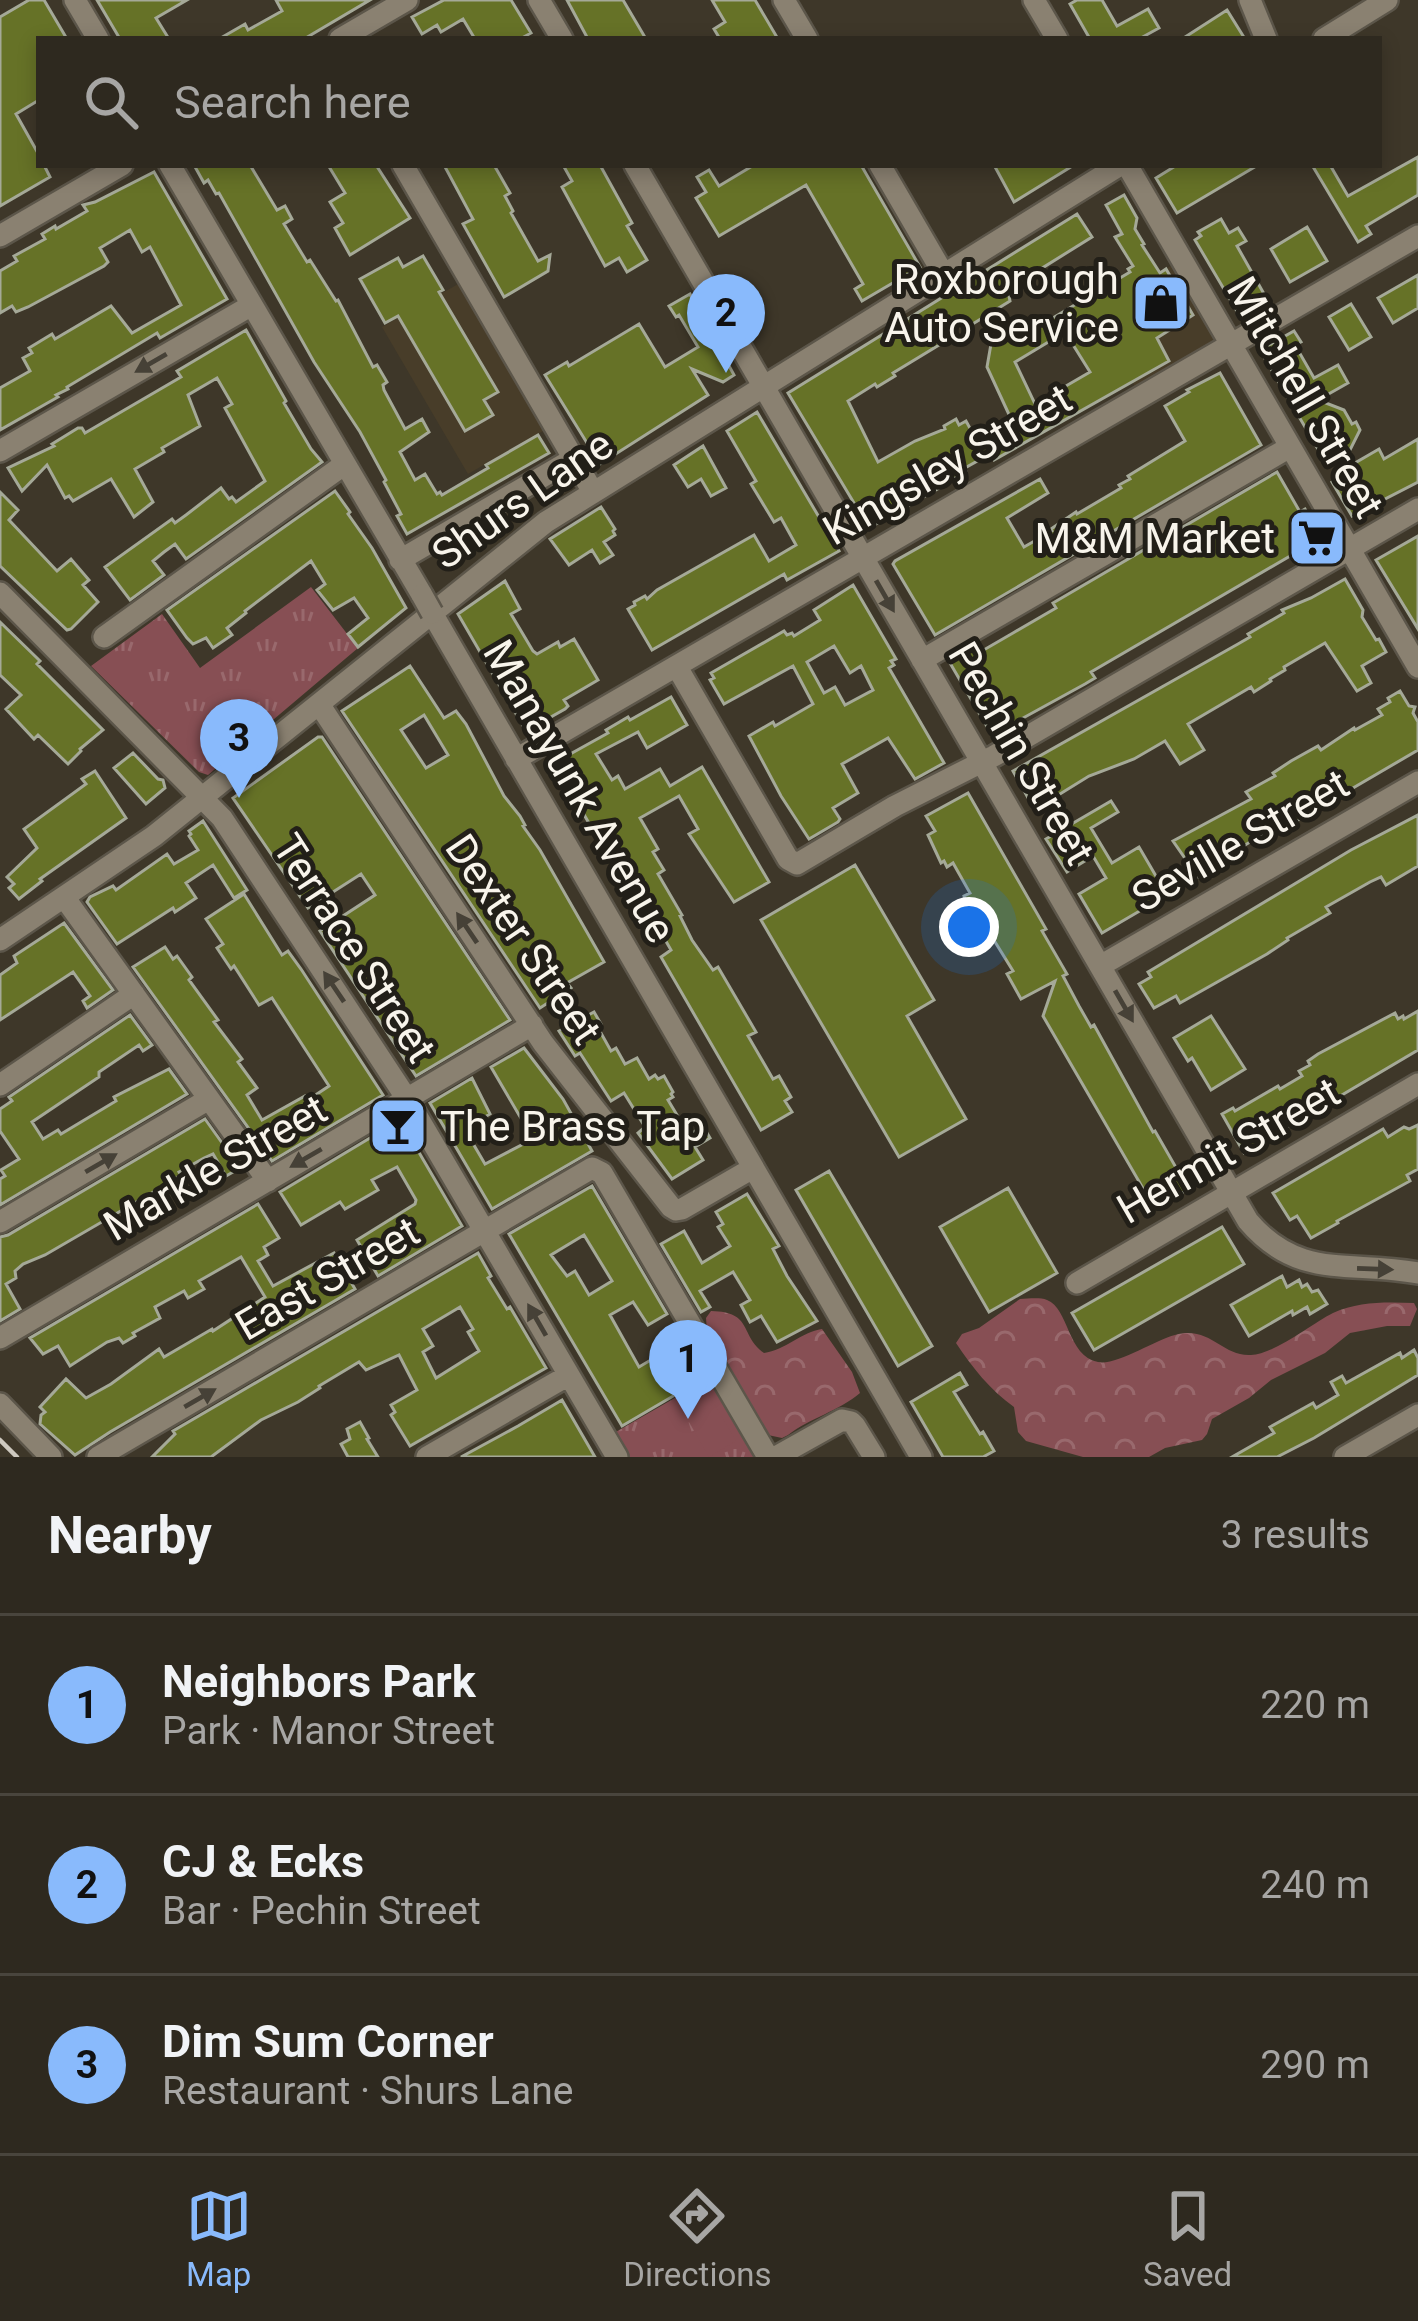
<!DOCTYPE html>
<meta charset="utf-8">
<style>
body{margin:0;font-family:Roboto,sans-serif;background:#3a352c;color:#f1f3f6}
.you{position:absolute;left:969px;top:927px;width:42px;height:42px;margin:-30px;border:9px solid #fff;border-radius:50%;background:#1a73e8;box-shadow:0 0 0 18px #1a73e833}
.badge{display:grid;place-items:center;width:78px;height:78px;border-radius:50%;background:#89bafc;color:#111;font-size:39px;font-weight:700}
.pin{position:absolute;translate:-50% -99px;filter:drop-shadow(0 3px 6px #0008)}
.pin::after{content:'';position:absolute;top:63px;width:42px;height:36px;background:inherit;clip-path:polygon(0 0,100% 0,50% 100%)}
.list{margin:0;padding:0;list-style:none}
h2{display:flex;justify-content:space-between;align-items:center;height:156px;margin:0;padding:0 48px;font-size:51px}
h2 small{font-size:39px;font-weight:400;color:#a7a6a4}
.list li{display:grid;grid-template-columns:78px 1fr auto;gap:36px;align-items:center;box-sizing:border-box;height:180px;padding:0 48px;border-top:3px solid #49453d}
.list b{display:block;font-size:45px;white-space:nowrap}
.list p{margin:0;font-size:39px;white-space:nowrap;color:#a7a6a4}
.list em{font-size:39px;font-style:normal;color:#a7a6a4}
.icon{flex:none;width:66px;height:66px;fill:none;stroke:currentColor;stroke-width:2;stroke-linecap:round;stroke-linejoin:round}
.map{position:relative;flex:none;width:1418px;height:1457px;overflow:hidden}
.search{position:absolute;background:#2e291f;box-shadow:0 6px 18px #0003;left:36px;right:36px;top:36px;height:132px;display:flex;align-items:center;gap:30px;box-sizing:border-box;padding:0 42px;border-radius:0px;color:#a7a6a4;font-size:45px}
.sheet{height:696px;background:#2e291f}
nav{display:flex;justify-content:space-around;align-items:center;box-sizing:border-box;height:168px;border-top:3px solid #49453d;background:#2e291f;font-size:33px;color:#a7a6a4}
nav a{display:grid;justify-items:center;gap:6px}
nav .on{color:#89bafc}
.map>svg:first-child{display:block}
.built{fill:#483d29}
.forest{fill:url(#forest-crowns)}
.park{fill:url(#park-tufts)}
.pitch{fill:#874f54}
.building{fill:#667227;stroke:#a5a998;stroke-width:3;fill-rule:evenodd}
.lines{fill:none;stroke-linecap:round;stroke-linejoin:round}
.minor-casing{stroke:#5c564a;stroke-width:26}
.minor{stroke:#8a8171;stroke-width:21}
.rail{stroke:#cec9bf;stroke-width:4.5}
.minor-bridge-casing{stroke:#5c564a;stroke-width:26;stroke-linecap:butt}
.minor-bridge{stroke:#8a8171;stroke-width:21}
.oneway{fill:#464137}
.labels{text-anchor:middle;stroke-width:10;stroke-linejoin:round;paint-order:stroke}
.poi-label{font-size:42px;fill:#f8f4eb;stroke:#221f18;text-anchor:end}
.street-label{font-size:42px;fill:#f8f4eb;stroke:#221f18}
</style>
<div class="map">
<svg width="1418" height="1457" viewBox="0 0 1418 1457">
<defs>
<pattern id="forest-crowns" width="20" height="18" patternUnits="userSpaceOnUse" patternTransform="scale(3)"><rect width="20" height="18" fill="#874f54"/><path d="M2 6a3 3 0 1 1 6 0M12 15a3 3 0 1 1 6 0" fill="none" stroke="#99696d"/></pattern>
<pattern id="park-tufts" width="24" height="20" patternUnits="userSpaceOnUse" patternTransform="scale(3)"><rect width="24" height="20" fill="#874f54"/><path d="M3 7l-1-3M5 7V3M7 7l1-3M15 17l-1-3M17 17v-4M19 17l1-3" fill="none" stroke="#99696d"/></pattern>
</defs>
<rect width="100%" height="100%" fill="#3e3729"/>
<path class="built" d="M1172,265L1213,335V342L1136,388L1091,316Z
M460,283L545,430L468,474L382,327Z"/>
<path class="forest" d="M1020,1299C1028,1299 1039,1297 1047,1300C1069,1308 1067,1356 1098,1362C1116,1366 1155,1340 1175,1335C1210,1325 1222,1357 1251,1355C1275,1354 1311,1324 1333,1313C1359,1301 1387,1302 1414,1303L1417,1309L1410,1326H1387L1350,1333L1325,1353L1271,1380L1249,1398L1212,1419L1207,1434L1202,1440L1165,1448L1149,1457H1083L1026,1441L1018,1432L1014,1407C990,1390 972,1367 956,1343L962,1334L979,1328Z
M711,1311C754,1312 739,1335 764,1353C785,1350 802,1332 822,1329L852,1372L860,1393C839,1411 810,1418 788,1435L782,1438L768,1435L734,1382L707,1331L706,1318Z"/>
<path class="park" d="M311,587L358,648L208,775L199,772L91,666L162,614L200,668Z
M713,1376L756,1454L755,1457H628L614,1433Z"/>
<path class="pitch" d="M708,1393L736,1441L709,1457L681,1408Z"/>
<path class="building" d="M29,0H44L67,39H39V100L16,114L39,155V165H44L50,177L0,206V17Z
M97,0H187L156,18L169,39H120Z
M276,0H370L304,39H219L245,24L248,30L282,11Z
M444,0H511L531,33L520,39H475L463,19L441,32L437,25L422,34L412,17Z
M567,0H623L646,39H588Z
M712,0H755L778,39H720L714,29L725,22Z
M1077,0H1102L1117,26L1148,9L1159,28L1139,39H1090L1070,4Z
M1227,10L1245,39H1182Z
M1418,157V195L1366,226L1371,234L1358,242L1312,165H1330L1348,196Z
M194,165H250L277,210L285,206L292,219L284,224L307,262L310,260L336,301L338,300L373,367L377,365L387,382L383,385L384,390L405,429L422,419L429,432L400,452L415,480L425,474L437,494L440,492L442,495L488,468L486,465L538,435L549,453L407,534L397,516L401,514L384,482L386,480L360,432L314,362L219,193L216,194L208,180L204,183Z
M328,165H376L410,218L350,255L335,228L343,223L330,202L345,193Z
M444,165H494L510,193L505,196L513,211L511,213L538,261L550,255L548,271L504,297L463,224L473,219Z
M563,165H600L632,223L627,226L647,260L627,272L619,258L605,266L562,187L572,181Z
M754,165H861L920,267L862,301L855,289L863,284L806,185L719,236L696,198L706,192L697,177L709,170L719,186Z
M994,165H1074L1014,202Z
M1177,165H1258L1177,213L1156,178Z
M154,172L227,299L160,338L157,333L67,387L68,389L56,395L58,397L0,430V388L30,371L23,358L32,353L29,348L52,334L55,339L111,306L132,333L181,305L150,247L142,252L130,230L100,248L108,262L104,266L28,307L16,312L12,306L0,313V271L17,261L14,256L45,239L42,234L55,226L56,229L87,211L83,205L95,202Z
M1124,195L1137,218L1135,229L1144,244L1142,245L1160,273L1166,269L1193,315L1157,338L1169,361L994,460L990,454L965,468L966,471L941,487L869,528L788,393L1077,214L1092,237L1015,285L1019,290L1009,296L1010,301L971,325L966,318L935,339L939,345L893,373L895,376L877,387L875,384L848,401L878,462L915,441L945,429L944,426L956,419L959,425L966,421L977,441L1012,421L987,367L991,344L1037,317L1041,325L1130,272L1128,269L1133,266L1115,237L1122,234L1106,205ZM1065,332L1090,372L1035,404L1015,362Z
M1221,219L1229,233L1238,228L1246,241L1237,246L1268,301L1246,314L1243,310L1238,313L1195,240L1201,236L1198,232Z
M1307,227L1327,261L1290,282L1271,249Z
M423,256L443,290L439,292L498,392L484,400L493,415L465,431L398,316L385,323L360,279L398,258L403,267Z
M1418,275V308L1393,323L1378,298Z
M690,294L734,375L723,382L692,369L708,395L600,464L545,375L567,362L569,366L639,324L665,367L698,347L679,315L676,317L669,306Z
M1351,304L1371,337L1349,350L1329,317Z
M246,330L286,401L284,403L311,449L322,462L186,559L175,544L164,552L153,561L164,575L130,600L105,567L172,519L175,523L186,515L221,488L229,499L232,497L236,502L265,481L225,408L232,404L217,378L188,395L200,426L162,448L164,452L135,469L153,502L134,517L111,479L73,501L69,496L65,498L47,465L22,491L8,468L54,446L52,444L78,428H82L85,433L181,377L177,371Z
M1294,331L1301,342L1295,345L1314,378L1338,365L1348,383L1318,400L1344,410L1352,424L1356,422L1360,430L1349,452L1345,444L1322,456L1260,350Z
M1220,373L1261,445L935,635L893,564L895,561L1040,479L1048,493L1007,518L1024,547L1052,531L1051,529L1076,512L1077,514L1116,491L1121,488L1119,485L1130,479L1128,476L1185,441L1165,406L1189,392L1187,390Z
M757,412L839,551L787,580L784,574L652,650L628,609L635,605L634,602L645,596L647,599L657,590L754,535L769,561L796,545L781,518L774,522L751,484L756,481L727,431Z
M1418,439V482L1352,516L1332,482L1358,467L1355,463L1379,449L1384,459Z
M703,446L726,488L711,496L701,479L688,487L674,465Z
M1277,472L1300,512L1305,509L1321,538L1091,672L1095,678L1085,684L992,735L950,663L953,660L979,645L982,651L1013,633L1056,608L1053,603Z
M335,491L350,512L348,514L372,548L406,608L358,647L348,634L368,618L354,598L333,610L317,590L325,584L311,561L245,611L246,613L227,628L232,635L213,648L206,638L193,644L187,638L167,610Z
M0,492L18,510L9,520L57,571L71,559L89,580L83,585L98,602L71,629L67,630L0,566Z
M601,507L615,529L613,531L615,535L604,542L613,555L600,563L592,550L569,565L550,539Z
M1418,536V629L1376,560Z
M1345,579L1363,610L1362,617L1376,640L1379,639L1386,652L1362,666L1371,683L1357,691L1325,643L1284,667L1285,670L1270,679L1271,681L1254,692L1251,687L1188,724L1204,750L1180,764L1165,741L1134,759L1089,776L1047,802L1048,804L1037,811L1032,805L1013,771L1238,644L1250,637L1248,634L1284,613L1282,610L1311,598Z
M505,581L520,609L511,614L533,651L537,654L558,642L560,647L574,639L598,680L564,700L568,706L565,709L526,731L458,614Z
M853,585L896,659L891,661L894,665L889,668L944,763L915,779L888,738L842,764L858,793L833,808L840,819L838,822L809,839L781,796L749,736L773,722L775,726L813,704L793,666L724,704L710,680L714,678L711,673L784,631L787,635L792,633L794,636L820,620L814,610ZM834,646L850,673L861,666L873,690L845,705L835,687L824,693L807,662Z
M0,622L37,658L40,661L37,664L103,730L80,749L81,751L68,764L38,735L34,739L6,709L21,695L0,675Z
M410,666L444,718L456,711L466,724L504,796L520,816L525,825L523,826L540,850L604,962L567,983L571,988L540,1008L342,711ZM424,715L448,755L426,768L401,730Z
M1400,691L1409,706L1415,707L1413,713L1418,722V750L1271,836L1264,834L1219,860L1207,867L1209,871L1198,877L1173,841L1251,799L1246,792L1275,776L1273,773L1291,761L1318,746L1321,750L1354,728L1355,730L1382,715L1378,709L1390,702L1388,698Z
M671,697L687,725L647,748L638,732L596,754L612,780L618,776L625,789L660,769L670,786L702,767L769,882L734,902L689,834L698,829L679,796L640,818L658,849L653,852L664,870L658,874L682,915L680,916L692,940L713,970L718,967L756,1032L748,1036L773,1079L779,1076L791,1097L785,1101L792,1112L761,1130L661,957L671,950L656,924L650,928L554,763L608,733L606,730L628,717L630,720Z
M318,737H322L510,1020L416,1076L320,931L375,895L361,874L308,908L233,798Z
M133,753L158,779L163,780L165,788L146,804L114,768Z
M95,771L126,818L40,879L42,881L19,899L9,888L14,884L7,877L37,848L24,829L86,784L82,779Z
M968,793L1046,929L1042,931L1067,974L1063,976L1079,1006L1091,1027L1094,1025L1153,1132L1155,1131L1182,1178L1180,1179L1187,1190L1162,1204L1157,1196L1153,1194L1148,1197L1043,1016L1055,981L1021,999L1007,974L1013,971L987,929L983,931L968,907L964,896L970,893L953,863L947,867L944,861L941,863L928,835L935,831L926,816Z
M1111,801L1118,812L1091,828L1112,863L1139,847L1167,895L1102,933L1079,894L1106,878L1093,856L1067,872L1046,839Z
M1418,815V866L1386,885L1381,877L1370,882L1326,907L1330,913L1287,938L1288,940L1267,954L1180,1003L1176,996L1154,1008L1139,984L1151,977L1148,972L1351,850Z
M203,821L247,890L234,898L213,865L186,883L196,898L175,912L173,908L117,944L87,902L90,897L113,886L116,890L167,854L174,864L198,850L189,836L191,834L189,831Z
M855,865L934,1000L907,1016L966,1119L899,1157L761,920Z
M244,894L282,955L288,951L301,969L383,1095L272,1161L133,967L165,947L173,959L177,956L192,977L189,980L218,1020L214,1022L242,1059L238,1062L257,1088L247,1095L262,1120L305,1096L308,1100L329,1086L272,998L259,1005L234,966L231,969L217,948L223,944L206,919Z
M64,923L113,990L87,1008L83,1001L90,996L73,972L0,1020V975L17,963L14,956Z
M1418,1011V1050L1244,1153L1222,1114L1233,1108L1235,1111L1278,1086L1280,1089L1302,1076L1299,1071L1310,1065L1308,1061L1318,1054L1395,1013L1398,1019L1403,1016L1404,1019Z
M594,1012L601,1024L597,1026L611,1051L616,1048L625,1064L637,1058L649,1079L655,1075L658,1079L664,1076L673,1092L671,1094L673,1097L668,1100L689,1135L703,1126L710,1138L695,1147L703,1160L672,1179L638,1133L645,1127L624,1093L611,1101L580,1053L575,1056L559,1031Z
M130,1015L152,1045L143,1051L139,1045L99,1072V1077L32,1122L43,1139L58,1130L61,1134L116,1101L114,1097L169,1069L187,1094L0,1205V1179L5,1176L1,1170L19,1159L0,1131V1109L12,1101L9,1097Z
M1211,1016L1245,1069L1211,1090L1192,1058L1188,1061L1174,1038Z
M524,1048L563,1099L592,1151L492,1209L430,1103L472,1078L490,1114L478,1121L479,1128L468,1135L485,1164L533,1139L491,1067Z
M205,1119L240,1168L226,1176L213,1154L204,1158L179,1172L181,1175L162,1187L45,1255L23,1264L15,1271L16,1278L6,1284L20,1309L0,1321V1237L8,1235Z
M400,1120L462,1226L378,1276L357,1240L415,1204L416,1200L397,1167L372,1180L378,1190L345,1209L340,1202L301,1225L280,1192Z
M1418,1125V1169L1407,1175L1410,1181L1337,1221L1338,1223L1311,1238L1297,1216L1290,1220L1273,1193L1383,1129L1388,1137L1404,1127L1409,1129Z
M829,1171L932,1346L898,1366L796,1190Z
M592,1186L667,1314L648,1325L633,1302L610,1315L639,1367L683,1341L704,1378L622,1426L509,1234ZM584,1235L612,1281L589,1295L575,1271L567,1276L551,1255Z
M1008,1188L1057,1273L989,1312L940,1227Z
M747,1194L779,1246L773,1249L787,1276L817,1321L777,1342L761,1316L750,1322L741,1305L750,1300L733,1272L700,1291L710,1307L701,1312L661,1244L684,1231L702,1263L730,1246L718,1227L723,1224L716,1212Z
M258,1204L279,1238L264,1247L268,1255L258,1261L273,1286L334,1253L355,1289L110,1432L75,1455L40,1424L41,1415L45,1412L40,1407L66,1379L86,1398L111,1384L159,1349L164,1357L212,1329L213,1331L265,1297L241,1257L199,1281L204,1289L188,1298L184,1291L155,1307L160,1318L133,1333L135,1336L123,1343L119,1338L107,1342L70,1366L58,1346L43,1354L30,1338Z
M1222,1227L1244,1264L1094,1350L1072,1313Z
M478,1253L491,1276L488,1278L507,1309L510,1307L546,1368L410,1446L391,1415L395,1412L391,1405L417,1390L399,1355L366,1370L359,1362L319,1386L320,1388L298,1402L261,1420L211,1457H152L175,1434L173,1431ZM460,1307L473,1329L468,1332L479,1351L436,1378L423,1352L433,1346L423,1329Z
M1282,1276L1287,1287L1299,1280L1302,1287L1307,1284L1312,1292L1318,1290L1327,1304L1310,1314L1307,1307L1293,1315L1292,1311L1249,1336L1231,1305Z
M1414,1350L1418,1358V1375L1314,1438L1277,1457H1232L1274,1433L1270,1427L1313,1403L1316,1408L1338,1395L1331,1382L1342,1376L1346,1383L1400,1353L1402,1358Z
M960,1373L967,1385L954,1392L980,1434L983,1432L994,1451L983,1457H943L911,1402Z
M562,1400L595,1457H461L518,1426Z
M360,1422L369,1438L367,1439L378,1457H348L341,1444L350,1439L347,1429Z"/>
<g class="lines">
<g class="minor-casing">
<path id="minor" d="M75,0L98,39
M539,0L562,39
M784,0L807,39
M1034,0L1057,39
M1250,0L1266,39
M340,39L407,0
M1324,39L1387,0
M170,165L422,595
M403,165L593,492
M635,165L1248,1221C1299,1281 1351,1260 1418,1273
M880,165L944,275
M1127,165L1418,667
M0,236L122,165
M0,451L252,305
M400,560L573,459
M0,593L222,818L407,1099L617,1457
M432,613L921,1457
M104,637L345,464
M922,660L1290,447
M677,667L788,859L797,864L895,806L994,756L1418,509
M319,704L543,1043L671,1207L676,1210L682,1209L753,1168
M516,759L1418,236
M64,897L268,1181
M0,940L154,836L546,522L1120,165
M1100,966L1418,782
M0,1085L134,994
M0,1222L209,1099
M1077,1283L1418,1084
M0,1338L532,1025
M0,1404L51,1457
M98,1457L592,1168L602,1173L768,1457
M427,1457L569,1375
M776,1457L842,1420L851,1422L855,1426L874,1457
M1345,1457L1418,1415"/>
</g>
<use href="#minor" class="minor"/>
<path class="rail" d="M0,1440L17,1457"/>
<g class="minor-bridge-casing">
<path id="minor-bridge" d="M422,595L432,613"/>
</g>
<use href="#minor-bridge" class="minor-bridge"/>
</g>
<defs><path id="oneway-solid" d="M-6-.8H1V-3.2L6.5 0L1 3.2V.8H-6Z" transform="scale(3)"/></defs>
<g class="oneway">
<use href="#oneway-solid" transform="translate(151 363) rotate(150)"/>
<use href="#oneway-solid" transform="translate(885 596) rotate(60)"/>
<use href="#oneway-solid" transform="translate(467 928) rotate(-124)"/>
<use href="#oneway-solid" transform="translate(334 987) rotate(-124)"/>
<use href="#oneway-solid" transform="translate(1124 1006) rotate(60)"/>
<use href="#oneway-solid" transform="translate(306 1158) rotate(150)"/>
<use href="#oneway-solid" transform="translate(101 1163) rotate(-30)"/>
<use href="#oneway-solid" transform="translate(1375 1269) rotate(2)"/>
<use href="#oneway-solid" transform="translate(537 1320) rotate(-120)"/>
<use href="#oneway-solid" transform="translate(200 1398) rotate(-30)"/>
</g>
<defs>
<g id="shop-square" transform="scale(3)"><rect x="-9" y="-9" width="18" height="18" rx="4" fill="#89bafc" stroke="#221f18"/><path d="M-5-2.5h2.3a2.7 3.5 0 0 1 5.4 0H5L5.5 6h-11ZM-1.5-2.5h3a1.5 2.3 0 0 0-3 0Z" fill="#111"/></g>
<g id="supermarket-square" transform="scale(3)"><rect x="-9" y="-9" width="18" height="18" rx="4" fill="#89bafc" stroke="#221f18"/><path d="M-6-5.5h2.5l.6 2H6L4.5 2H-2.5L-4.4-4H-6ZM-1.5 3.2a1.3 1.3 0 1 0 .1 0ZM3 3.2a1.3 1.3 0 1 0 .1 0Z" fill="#111"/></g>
<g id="bar-square" transform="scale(3)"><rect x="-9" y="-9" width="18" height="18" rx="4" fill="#89bafc" stroke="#221f18"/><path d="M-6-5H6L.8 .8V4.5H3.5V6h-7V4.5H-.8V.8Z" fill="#111"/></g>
</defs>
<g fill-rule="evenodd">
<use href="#shop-square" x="1161" y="303"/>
<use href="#supermarket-square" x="1317" y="538"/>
<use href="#bar-square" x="398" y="1126"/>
</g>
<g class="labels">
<g class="poi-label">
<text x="1119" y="294">Roxborough<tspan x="1119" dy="48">Auto Service</tspan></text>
<text x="1275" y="553">M&amp;M Market</text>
<text x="440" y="1141" text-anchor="start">The Brass Tap</text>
</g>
<g class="street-label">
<text transform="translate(1306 397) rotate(60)" y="15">Mitchell Street</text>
<text transform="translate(947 464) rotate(-30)" y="15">Kingsley Street</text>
<text transform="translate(522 499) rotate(-35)" y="15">Shurs Lane</text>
<text transform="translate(1022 753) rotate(60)" y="15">Pechin Street</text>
<text transform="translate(580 791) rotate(60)" y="15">Manayunk Avenue</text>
<text transform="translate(1240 840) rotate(-30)" y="15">Seville Street</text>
<text transform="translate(524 939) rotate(56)" y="15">Dexter Street</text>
<text transform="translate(355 948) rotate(57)" y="15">Terrace Street</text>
<text transform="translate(1228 1150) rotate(-30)" y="15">Hermit Street</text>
<text transform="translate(215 1167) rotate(-30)" y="15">Markle Street</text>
<text transform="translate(327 1278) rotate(-30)" y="15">East Street</text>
</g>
</g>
</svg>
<div class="you"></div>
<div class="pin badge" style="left:688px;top:1419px">1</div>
<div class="pin badge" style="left:726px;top:373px">2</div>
<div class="pin badge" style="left:239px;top:798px">3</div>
<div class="search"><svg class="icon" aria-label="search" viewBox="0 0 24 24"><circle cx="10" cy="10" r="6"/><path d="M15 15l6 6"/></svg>Search here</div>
</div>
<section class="sheet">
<h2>Nearby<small>3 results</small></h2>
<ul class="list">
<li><span class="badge">1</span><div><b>Neighbors Park</b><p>Park · Manor Street</p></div><em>220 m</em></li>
<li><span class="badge">2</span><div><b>CJ &amp; Ecks</b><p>Bar · Pechin Street</p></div><em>240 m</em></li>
<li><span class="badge">3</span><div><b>Dim Sum Corner</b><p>Restaurant · Shurs Lane</p></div><em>290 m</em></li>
</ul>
</section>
<nav>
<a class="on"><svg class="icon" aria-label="map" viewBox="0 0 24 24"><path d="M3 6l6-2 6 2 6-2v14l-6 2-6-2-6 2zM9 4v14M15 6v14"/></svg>Map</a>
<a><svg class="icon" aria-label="directions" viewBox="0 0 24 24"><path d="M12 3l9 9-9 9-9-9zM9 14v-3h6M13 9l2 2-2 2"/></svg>Directions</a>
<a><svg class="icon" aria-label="saved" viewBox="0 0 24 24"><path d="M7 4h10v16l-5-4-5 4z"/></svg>Saved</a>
</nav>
